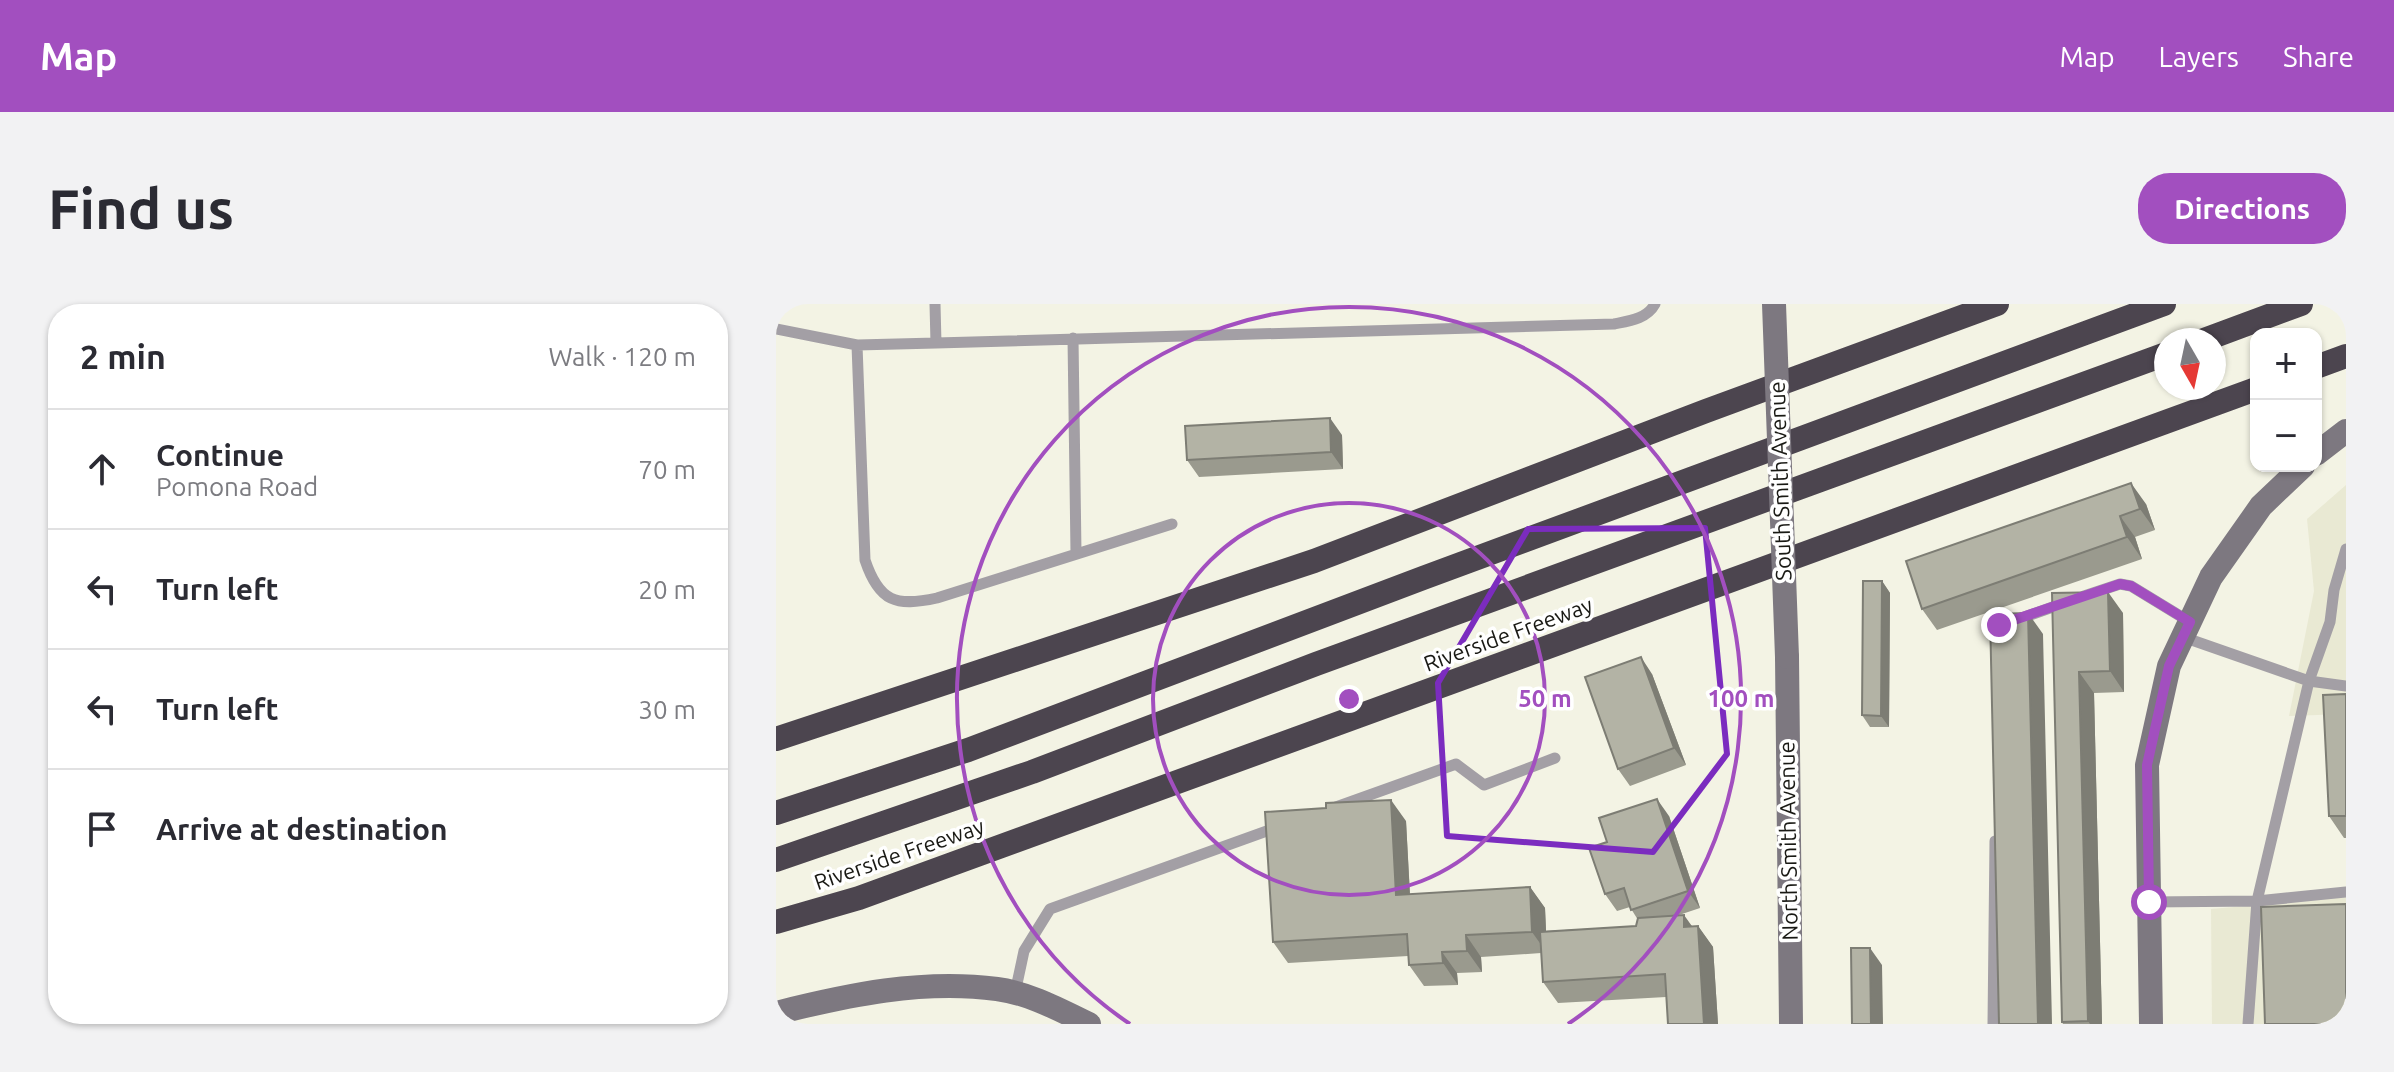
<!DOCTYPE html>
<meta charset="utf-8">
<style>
body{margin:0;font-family:Ubuntu,sans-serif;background:#f2f2f3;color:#2b2b33}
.controls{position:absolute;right:24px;top:24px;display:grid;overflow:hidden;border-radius:16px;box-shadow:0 2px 6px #0004}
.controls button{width:72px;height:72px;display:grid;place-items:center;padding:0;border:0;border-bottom:2px solid #e1e1e2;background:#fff;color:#2b2b33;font:40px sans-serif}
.compass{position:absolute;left:1378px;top:24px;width:72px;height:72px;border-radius:50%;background:#fff;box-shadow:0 2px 6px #0004;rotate:171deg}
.stop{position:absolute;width:24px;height:24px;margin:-18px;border:6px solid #a24fbf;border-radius:50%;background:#fff}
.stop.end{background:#a24fbf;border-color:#fff;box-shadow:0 2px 8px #0008}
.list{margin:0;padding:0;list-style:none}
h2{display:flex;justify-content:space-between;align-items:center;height:104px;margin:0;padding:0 32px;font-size:34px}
h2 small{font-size:26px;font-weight:400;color:#7c7c81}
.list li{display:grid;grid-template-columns:52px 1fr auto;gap:24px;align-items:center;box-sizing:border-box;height:120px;padding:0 32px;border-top:2px solid #e1e1e2}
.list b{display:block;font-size:30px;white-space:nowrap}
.list p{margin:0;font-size:26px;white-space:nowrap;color:#7c7c81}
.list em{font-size:26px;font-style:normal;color:#7c7c81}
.icon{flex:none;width:44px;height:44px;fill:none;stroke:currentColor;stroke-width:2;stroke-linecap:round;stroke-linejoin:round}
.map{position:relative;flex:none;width:1570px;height:720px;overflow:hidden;border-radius:32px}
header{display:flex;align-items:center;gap:48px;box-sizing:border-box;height:112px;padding:0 40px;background:#a24fbf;color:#fff}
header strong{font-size:38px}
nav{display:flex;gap:44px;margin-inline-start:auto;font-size:28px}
.intro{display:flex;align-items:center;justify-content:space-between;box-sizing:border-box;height:192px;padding:0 48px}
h1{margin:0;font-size:56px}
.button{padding:20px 36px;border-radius:32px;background:#a24fbf;color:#fff;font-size:28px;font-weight:700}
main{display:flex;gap:48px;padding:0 48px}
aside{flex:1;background:#fff;border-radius:32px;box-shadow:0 2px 6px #0004}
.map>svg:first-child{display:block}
.built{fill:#e9e9d3}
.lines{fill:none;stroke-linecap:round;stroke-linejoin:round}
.lane{stroke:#a39fa5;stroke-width:11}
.secondary{stroke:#7d7880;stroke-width:24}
.highway{stroke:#4c454f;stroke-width:24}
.secondary-bridge{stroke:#7d7880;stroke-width:24}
.wall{fill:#9a9a8e}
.shaded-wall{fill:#7d7d74}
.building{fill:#b3b3a5;stroke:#7d7d74;stroke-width:2}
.route{stroke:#a24fbf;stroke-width:10}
.marked{fill:none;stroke:#7b2cbf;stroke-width:6;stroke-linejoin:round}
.ring{fill:none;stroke:#a24fbf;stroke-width:4}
.labels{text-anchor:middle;stroke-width:7;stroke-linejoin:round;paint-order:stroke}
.street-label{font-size:22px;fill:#191914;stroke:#fff}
.centre{fill:#a24fbf;stroke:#fff;stroke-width:4}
.ring-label{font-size:24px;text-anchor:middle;font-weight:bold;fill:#a24fbf;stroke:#fff;stroke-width:7;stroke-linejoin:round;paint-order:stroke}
</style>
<header>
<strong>Map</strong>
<nav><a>Map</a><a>Layers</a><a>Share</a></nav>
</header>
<div class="intro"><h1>Find us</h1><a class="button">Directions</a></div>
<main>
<aside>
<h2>2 min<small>Walk · 120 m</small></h2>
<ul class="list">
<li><svg class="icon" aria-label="ahead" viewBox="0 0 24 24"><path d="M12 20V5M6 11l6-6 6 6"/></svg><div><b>Continue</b><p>Pomona Road</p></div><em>70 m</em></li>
<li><svg class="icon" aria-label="left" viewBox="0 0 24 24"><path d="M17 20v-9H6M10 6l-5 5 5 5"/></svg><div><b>Turn left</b></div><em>20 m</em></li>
<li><svg class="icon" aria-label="left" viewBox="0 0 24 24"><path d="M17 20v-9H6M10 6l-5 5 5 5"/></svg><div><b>Turn left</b></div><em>30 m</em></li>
<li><svg class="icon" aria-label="arrive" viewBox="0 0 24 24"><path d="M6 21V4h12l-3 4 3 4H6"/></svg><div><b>Arrive at destination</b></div></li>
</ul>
</aside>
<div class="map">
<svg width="1570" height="720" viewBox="0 0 1570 720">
<rect width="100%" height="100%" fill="#f3f3e4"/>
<path class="built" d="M1570,181V410L1513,412L1538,287L1531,215Z
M1570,593V720H1436L1435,605Z"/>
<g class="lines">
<path class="lane" d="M159,0L160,39
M0,25L81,41L160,39L838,20C853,17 871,15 879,0
M297,34L300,249
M81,41L89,256C103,298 120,303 161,294L396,220
M1570,245L1558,286L1554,318L1533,377L1570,382
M1308,292L1344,280L1355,282L1414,318
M1240,316L1288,299
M1407,333L1533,377L1481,597L1472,720
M560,503L680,460L708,481L779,454
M1373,598L1481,597L1570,588
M239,689L248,647L274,605L502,523
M1217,720L1219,537"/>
<path class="secondary" d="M1540,150L1570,127
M1011,353L1015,720
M0,709C72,691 146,675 221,685C253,689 284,706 313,720
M1375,720L1371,461L1393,362L1435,273L1485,202L1527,162"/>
<path class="highway" d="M1428,36L1525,0
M1540,63L1570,52
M0,435L538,257L930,107L1221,0
M0,509L192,446L647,274L1388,0
M0,556L256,468L540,360L1390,50
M0,618L83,594L1480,85"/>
<path class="secondary-bridge" d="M998,0L1011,353"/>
</g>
<path class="wall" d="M566,131L567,165L423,173L411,156Z
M1370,200L1379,226L1359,233L1366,255L1161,326L1146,305Z
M1106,277L1114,289L1113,423H1094L1086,411Z
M1276,289L1347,309L1348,388L1318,389L1326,720H1287L1286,718Z
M876,370L910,461L854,482L842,465Z
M1570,390V534H1568L1553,512Z
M893,512L924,604L900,612L916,622H922L937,643L942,720H892L890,693L782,699L767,678L765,649L705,653L706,668L681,669L682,681L648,682L633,661L632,652L512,659L497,638L630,517L634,590L754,583L769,604L770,627L860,622L862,616L854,603L841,607L829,590L831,538Z"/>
<path class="shaded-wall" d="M554,114L566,131L567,165L555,148Z
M1355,179L1370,200L1379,226L1364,205Z
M1344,212L1359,233L1366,255L1351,233Z
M1106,277L1114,289L1113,423L1105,412Z
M1332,288L1347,309L1348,388L1334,367Z
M1252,309L1267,330L1276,720H1262Z
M865,353L876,370L910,461L898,444Z
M1303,368L1318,389L1326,720H1314L1312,717Z
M881,495L893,512L924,604L912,587Z
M615,496L630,517L635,612L620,591Z
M754,583L769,604L771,649L756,628Z
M908,611L923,632L922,622L937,643L942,720H928L908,623Z
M690,631L705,653L706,668L691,647Z
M1094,644L1106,661L1107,720H1095Z
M666,648L681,669L682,681L667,659Z"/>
<path class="building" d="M554,114L555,148L411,156L409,122Z
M1355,179L1364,205L1344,212L1351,233L1146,305L1130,257Z
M1087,277H1106L1105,412L1086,411Z
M1332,288L1334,367L1303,368L1312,717L1286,718L1276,289Z
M1252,309L1262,720H1223L1214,310Z
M865,353L898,444L842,465L809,373Z
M1570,390V512H1553L1547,391Z
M881,495L912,587L855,606L848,584L829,590L813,544L831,538L823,514Z
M615,496L620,591L754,583L756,628L690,631L691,647L666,648L667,659L633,661L631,630L497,638L489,508L550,504V499Z
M1570,600V720H1489L1485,603Z
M908,611V623L922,622L928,720H892L889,670L767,678L764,628L860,622L862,614Z
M1075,644H1094L1095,720H1076Z"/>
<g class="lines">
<path class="route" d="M1223,321L1344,280L1355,282L1414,318L1393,362L1371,461L1373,598"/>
</g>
<path class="marked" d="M929,224L951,450L877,548L671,532L662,379L752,225Z"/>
<g class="ring">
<circle cx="573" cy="395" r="196"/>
<path d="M354 720A392 392 0 1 1 792 720"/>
</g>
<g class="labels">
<g class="street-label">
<text transform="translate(1004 177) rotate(-92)" y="8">South Smith Avenue</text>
<text transform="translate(732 330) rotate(-20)" y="8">Riverside Freeway</text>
<text transform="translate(1012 537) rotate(-91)" y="8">North Smith Avenue</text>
<text transform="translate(123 550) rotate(-19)" y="8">Riverside Freeway</text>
</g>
</g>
<circle cx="573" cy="395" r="12" class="centre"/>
<g class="ring-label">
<text x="769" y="403">50 m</text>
<text x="965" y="403">100 m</text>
</g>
</svg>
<div class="controls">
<button>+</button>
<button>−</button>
</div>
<svg class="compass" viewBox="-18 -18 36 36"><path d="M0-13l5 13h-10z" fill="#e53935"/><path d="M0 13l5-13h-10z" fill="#7c7c81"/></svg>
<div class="stop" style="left:1373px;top:598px"></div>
<div class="stop end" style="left:1223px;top:321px"></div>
</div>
</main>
